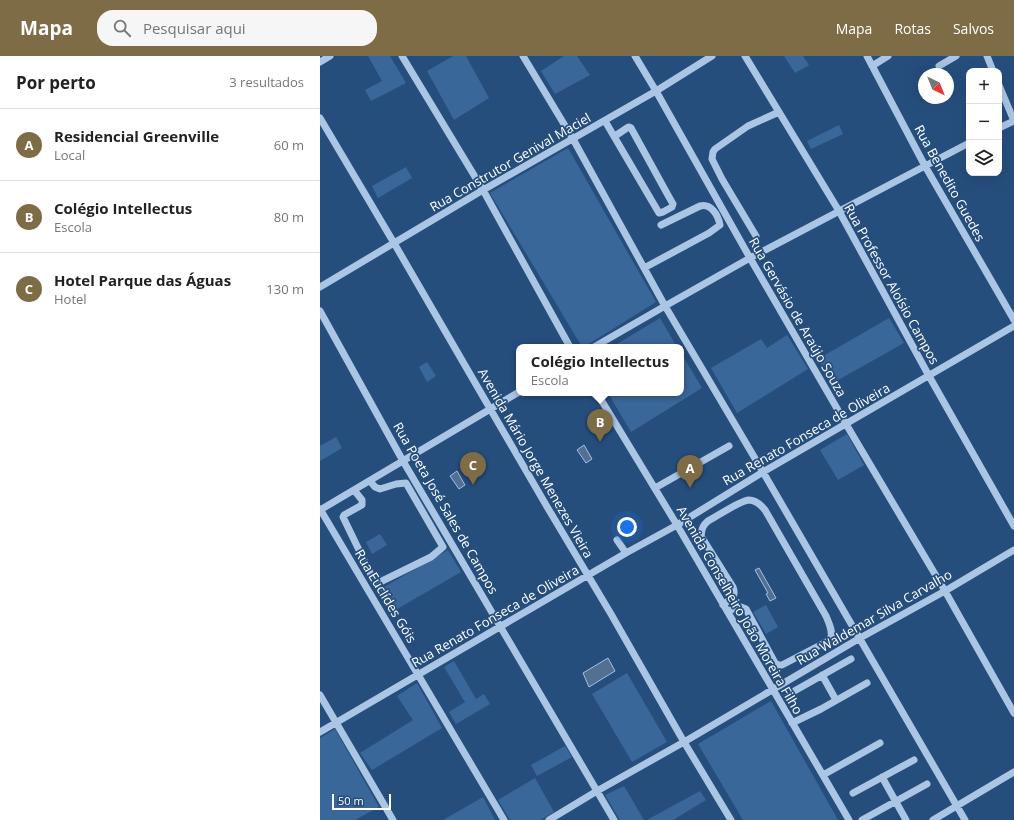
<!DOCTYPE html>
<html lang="pt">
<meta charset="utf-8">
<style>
body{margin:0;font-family:"Open Sans",sans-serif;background:#f6f6f6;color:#222}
.controls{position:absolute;right:12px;top:12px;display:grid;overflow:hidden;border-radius:8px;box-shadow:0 4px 16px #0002}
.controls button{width:36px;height:36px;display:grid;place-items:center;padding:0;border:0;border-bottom:1px solid #e0e0e0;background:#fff;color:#222;font:20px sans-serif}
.compass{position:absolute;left:598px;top:12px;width:36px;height:36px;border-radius:50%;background:#fff;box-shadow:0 4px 16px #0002;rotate:137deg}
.scale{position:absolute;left:12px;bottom:10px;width:59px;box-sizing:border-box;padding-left:4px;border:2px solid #fff;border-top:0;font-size:11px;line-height:14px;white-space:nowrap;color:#fff;-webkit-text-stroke:3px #264e7d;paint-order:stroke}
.you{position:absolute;left:307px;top:471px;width:14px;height:14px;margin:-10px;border:3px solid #fff;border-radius:50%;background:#1a73e8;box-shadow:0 0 0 6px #1a73e833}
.badge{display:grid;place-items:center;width:26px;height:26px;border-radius:50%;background:#7d6c46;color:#fff;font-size:13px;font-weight:700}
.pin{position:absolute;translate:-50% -33px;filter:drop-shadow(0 1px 2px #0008)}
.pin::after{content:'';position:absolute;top:21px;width:14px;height:12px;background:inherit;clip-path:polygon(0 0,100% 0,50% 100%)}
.popup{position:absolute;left:196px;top:288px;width:168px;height:52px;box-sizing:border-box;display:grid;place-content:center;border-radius:8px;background:#fff;filter:drop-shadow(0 1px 3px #0005);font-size:13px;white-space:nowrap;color:#767676}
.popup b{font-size:15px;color:#222}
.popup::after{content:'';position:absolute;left:50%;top:100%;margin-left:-8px;border:8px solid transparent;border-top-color:#fff}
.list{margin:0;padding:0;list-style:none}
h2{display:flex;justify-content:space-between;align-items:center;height:52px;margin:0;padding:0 16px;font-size:17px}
h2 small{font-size:13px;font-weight:400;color:#767676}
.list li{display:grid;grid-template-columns:26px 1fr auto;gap:12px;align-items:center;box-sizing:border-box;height:72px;padding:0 16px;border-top:1px solid #e0e0e0}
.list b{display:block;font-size:15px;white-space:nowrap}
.list p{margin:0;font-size:13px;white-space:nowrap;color:#767676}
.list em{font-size:13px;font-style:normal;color:#767676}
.icon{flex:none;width:22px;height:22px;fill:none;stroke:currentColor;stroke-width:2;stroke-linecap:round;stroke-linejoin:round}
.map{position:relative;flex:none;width:694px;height:764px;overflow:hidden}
header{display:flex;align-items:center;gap:24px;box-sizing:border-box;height:56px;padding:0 20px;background:#7d6c46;color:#fff}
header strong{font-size:19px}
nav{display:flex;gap:22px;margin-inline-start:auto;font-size:14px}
.search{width:280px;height:36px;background:#f6f6f6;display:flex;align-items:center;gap:10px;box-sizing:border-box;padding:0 14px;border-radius:16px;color:#767676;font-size:15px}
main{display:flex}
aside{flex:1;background:#fff}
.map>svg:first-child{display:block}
.green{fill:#3a679a}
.water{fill:#536f91;stroke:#a0c1e5}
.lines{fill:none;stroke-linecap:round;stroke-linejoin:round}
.minor{stroke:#abc6e5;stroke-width:7}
.labels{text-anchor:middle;stroke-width:3.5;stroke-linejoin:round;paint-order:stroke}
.street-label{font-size:13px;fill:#fff;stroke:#264e7d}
</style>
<header>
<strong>Mapa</strong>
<div class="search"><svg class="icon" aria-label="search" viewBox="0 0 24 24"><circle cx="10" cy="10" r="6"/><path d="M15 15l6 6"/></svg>Pesquisar aqui</div>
<nav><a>Mapa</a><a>Rotas</a><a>Salvos</a></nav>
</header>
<main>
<aside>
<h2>Por perto<small>3 resultados</small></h2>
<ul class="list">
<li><span class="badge">A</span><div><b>Residencial Greenville</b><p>Local</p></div><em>60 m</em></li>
<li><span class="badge">B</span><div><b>Colégio Intellectus</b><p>Escola</p></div><em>80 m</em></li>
<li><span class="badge">C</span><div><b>Hotel Parque das Águas</b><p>Hotel</p></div><em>130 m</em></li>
</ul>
</aside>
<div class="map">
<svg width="694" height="764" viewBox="0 0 694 764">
<rect width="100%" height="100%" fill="#264e7d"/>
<path class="green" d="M48,0H70L86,27L51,45L45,34L62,25Z
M133,0H146L169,42L134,64L107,15Z
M244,0H257L270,19L235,38L221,15Z
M464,0H483L489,9L475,17Z
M519,69L523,78L491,93L487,85Z
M248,92L336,246L264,291H262L170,137Z
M86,111L92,122L58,142L52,130Z
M340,262L357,291H292Z
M569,262L584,287L511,328L498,303Z
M467,279L488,313L417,357L391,312L441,283L447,292Z
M361,297L382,332L311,376L288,337H361Z
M107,306L116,320L107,326L99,311Z
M527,378L544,409L518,424L500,394Z
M16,381L22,392L0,405V390Z
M60,478L67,489L52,498L46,486Z
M128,494L141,516L72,556L59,534Z
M446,549L458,571L446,578L433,556Z
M134,605L156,643L164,638L170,648L136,668L129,656L145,646L124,611Z
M307,617L347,686L312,706L272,638Z
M97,627L122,672L52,714L40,697L93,664L77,640Z
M451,645L518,764H423L378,688Z
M15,673L59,751L35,764H0V682Z
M245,690L252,701L217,720L211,709Z
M215,722L234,756L220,764H190L178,744Z
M304,730L324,764H300L285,739Z
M380,735L386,744L353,764H327Z
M163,741L175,764H123Z"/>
<path class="water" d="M264,389L272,403L266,407L257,394Z
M137,415L145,429L139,433L130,420Z
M439,512L456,542L450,545L446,538L448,537L435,514Z
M288,602L295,615L269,631L263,617Z"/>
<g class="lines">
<path class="minor" d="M82,0L163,134L250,291
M203,0L253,83L345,250L443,416L645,764
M315,0L336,35L430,202L526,368L625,535L694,657
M425,0L519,155L609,320L694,470
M547,0L605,110L694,264
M667,0L673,15
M0,6L10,0
M552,10L568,0
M619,10L636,0
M679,29L694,65
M0,62L74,187L226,449L291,558L364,686L411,764
M285,65L339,157L343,156L352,151L353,148L349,141L311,72L309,71L307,72L295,80
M679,72L694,65
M436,180L402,123L392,103L393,96L395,93L428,70L459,56
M324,212L389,177L400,169C398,159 391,147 380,150L341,169
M0,231L163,134L336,35L392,0
M0,255L83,405L294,764
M274,291L345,250L430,202L605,110L649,87
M277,337L357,469L529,764
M335,432L409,390
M34,434L42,444V449L24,459L23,461L55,527L60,526L111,501L123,491L86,427L76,428L60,433L55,431L50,425
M0,453L184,764
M0,454L199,336
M297,484L306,497
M403,549C410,543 417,541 413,531L381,480C382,473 382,470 388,465C398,460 419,445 429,444C436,444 441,449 445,454L506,560C509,567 514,577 510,584L462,609H458L455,607L426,553L421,551L407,555
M502,619L516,644
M469,638L531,603
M0,639L73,764
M472,667L501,653L547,627
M0,676L306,497L357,469L443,416L694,270
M503,719L560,687
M562,721L586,764
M533,737L594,704
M229,764L277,735L364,686L540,582L625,535L694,494
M542,764L607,728
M613,764L694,716"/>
</g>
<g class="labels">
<g class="street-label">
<text transform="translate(190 106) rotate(-30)" y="5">Rua Construtor Genival Maciel</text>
<text transform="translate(630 127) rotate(61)" y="5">Rua Benedito Guedes</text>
<text transform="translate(572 228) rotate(61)" y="5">Rua Professor Aloísio Campos</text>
<text transform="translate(478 261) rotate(60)" y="5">Rua Gervásio de Araújo Souza</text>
<text transform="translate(486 378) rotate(-30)" y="5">Rua Renato Fonseca de Oliveira</text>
<text transform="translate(216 407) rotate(60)" y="5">Avenida Mário Jorge Menezes Vieira</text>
<text transform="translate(126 452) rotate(60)" y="5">Rua Poeta José Sales de Campos</text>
<text transform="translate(66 540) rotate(59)" y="5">Rua Euclídes Góis</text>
<text transform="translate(420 554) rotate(60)" y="5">Avenida Conselheiro João Moreira Filho</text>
<text transform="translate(175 560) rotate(-30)" y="5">Rua Renato Fonseca de Oliveira</text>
<text transform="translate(554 561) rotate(-30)" y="5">Rua Waldemar Silva Carvalho</text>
</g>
</g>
</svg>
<div class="controls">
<button>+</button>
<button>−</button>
<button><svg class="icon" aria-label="layers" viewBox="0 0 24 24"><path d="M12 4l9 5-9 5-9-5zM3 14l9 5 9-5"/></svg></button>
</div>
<svg class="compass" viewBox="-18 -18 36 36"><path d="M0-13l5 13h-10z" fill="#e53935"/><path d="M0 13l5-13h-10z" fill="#767676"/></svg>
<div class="scale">50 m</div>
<div class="you"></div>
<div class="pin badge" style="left:370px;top:432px">A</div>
<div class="pin badge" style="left:280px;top:386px">B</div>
<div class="popup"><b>Colégio Intellectus</b>Escola</div>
<div class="pin badge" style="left:153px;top:429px">C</div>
</div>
</main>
